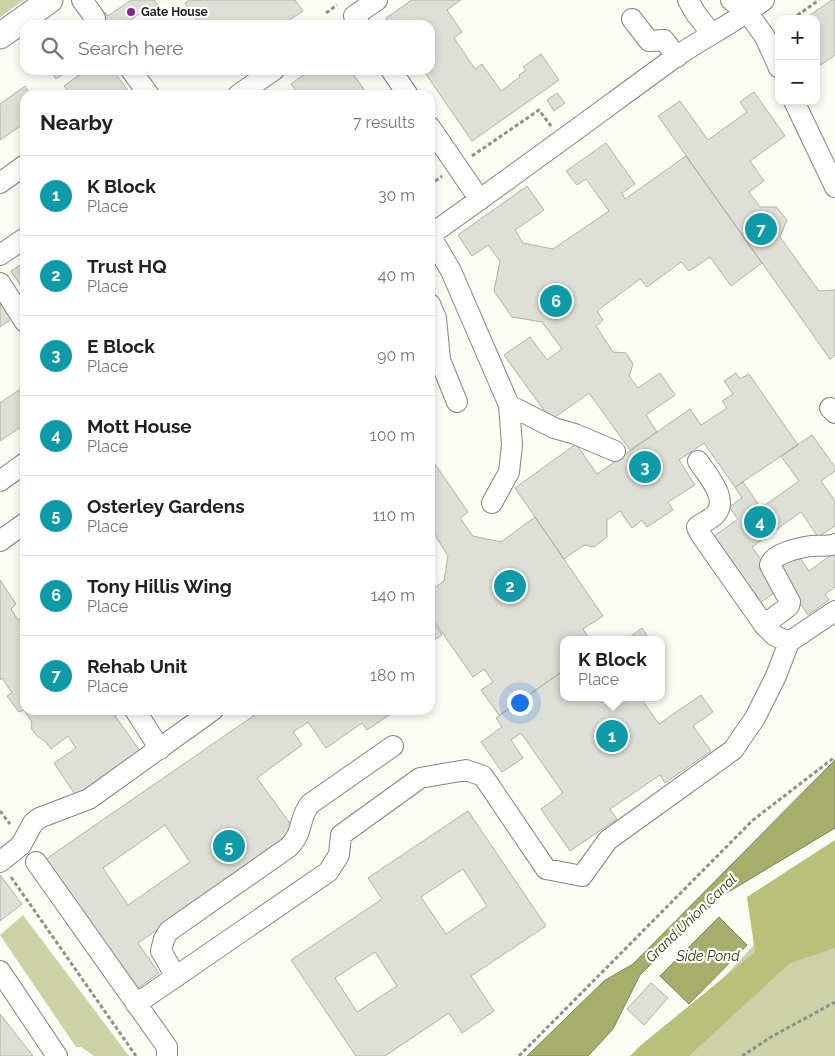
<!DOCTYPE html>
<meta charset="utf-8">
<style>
body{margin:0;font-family:Raleway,sans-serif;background:#f2f2f2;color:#202124}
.controls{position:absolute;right:15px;top:15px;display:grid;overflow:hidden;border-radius:10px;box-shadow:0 2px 8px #0003}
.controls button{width:45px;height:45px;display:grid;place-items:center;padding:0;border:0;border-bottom:1px solid #e0e0e0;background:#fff;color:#202124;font:25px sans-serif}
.you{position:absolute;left:519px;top:702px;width:18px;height:18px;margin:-12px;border:4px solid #fff;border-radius:50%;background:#1a73e8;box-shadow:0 0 0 8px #1a73e833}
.badge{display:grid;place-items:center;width:32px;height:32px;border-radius:50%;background:#d93025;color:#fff;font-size:16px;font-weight:700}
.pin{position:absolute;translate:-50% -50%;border:2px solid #fff;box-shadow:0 1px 5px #0006}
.popup{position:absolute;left:560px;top:636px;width:105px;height:65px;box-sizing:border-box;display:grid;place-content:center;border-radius:10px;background:#fff;filter:drop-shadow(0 1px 4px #0005);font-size:16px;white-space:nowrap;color:#757577}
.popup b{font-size:19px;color:#202124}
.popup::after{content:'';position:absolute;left:50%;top:100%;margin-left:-10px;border:10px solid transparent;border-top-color:#fff}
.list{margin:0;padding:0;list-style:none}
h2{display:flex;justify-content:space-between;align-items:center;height:65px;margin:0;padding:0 20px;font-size:21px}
h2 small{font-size:16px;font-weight:400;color:#757577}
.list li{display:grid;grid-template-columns:32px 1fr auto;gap:15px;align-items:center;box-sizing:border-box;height:80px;padding:0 20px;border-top:1px solid #e0e0e0}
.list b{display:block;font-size:19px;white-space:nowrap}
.list p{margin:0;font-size:16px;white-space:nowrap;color:#757577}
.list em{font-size:16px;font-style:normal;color:#757577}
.icon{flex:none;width:28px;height:28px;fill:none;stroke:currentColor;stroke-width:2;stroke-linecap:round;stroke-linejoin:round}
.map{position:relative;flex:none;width:835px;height:1056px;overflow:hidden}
.search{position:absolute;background:#fff;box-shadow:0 2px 8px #0003;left:20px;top:20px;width:415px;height:55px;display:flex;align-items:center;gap:12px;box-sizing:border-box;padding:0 18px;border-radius:15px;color:#757577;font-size:19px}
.panel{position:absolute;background:#fff;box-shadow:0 2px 8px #0003;left:20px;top:90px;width:415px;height:625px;border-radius:15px}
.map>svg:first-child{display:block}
.green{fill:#ccd1a7}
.forest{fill:#b8c07c}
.water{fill:#a7ae6b;stroke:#7e8253}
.building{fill:#dedfd6;stroke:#afb0a8;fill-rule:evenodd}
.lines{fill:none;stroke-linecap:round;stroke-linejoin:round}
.minor-casing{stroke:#84857e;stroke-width:22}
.major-casing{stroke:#84857e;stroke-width:27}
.path{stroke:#91918b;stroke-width:3;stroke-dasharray:4 2.5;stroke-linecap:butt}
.minor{stroke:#fff;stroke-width:20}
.major{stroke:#fff;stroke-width:25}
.poi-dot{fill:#852590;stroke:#fff;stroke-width:2}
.labels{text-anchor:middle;stroke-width:4.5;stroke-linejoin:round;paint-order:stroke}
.poi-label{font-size:12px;font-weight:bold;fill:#1d1d1a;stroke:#fff;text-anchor:start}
.water-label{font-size:14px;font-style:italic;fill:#323600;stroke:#fff}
</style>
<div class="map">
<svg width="835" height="1056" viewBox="0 0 835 1056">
<rect width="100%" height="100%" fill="#fbfcf3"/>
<path class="green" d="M0,0H24L0,17Z
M835,879V1056H651L765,933Z
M23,915L129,1056H94L81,1047H76L0,935Z"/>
<path class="forest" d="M835,840V948L790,963L689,1056H630L641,1045L755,952L747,897Z"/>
<path class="water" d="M835,760V828L720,897L640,975L613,1029L588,1056H527L604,981L633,964Z
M719,917L747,945L689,1004L660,976Z"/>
<path class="building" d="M131,0H154L158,6L143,17L140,13L124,25H86L105,12L108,16Z
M189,0H295L303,11L282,25H200L185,3Z
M412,0H461L447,10L462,32L454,38L475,69L482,64L501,91L520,77L519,75L526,70L523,67L541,54L559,80L472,141L423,70H430V25H391L386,18Z
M832,0H835V55L821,65L816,58V19H804Z
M50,70H69L56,79Z
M86,70H113L131,95L106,94L94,95L92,92L87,95H71L64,86Z
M310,70H350L368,95H299L291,84Z
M25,86L31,95H25V123L0,140V104Z
M754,92L785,136L750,161L764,181L749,192L760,207H776L787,220L780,237L819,291L835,290V355L830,359L658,116L680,101L708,140L747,112L740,102Z
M557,93L565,103L554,111L547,100Z
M606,143L635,184L622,193L625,199L686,156L762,263L731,286L710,257L689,271L681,262L647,287L640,279L597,311L603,320L596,326L613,352L626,353L633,364L629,376L638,388L660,373L675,395L646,415L657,432L630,450L589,393L551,420L504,355L530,337L547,360L562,349L542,322L512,317L494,291L500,261L488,245L472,256L458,235L527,186L544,210L515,230L523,243L553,249L609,211L586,179L577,185L566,171Z
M25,262V292L11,271Z
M0,298L13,318L0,327Z
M736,373L740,379L749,374L798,445L735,487L704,443L679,460L695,485L668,502L673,510L647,527L642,520L632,528L620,511L607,520V537L594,547L584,545L564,559L515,488L576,444L597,474L690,409L701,425L727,408L722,401L733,394L724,381Z
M25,386V424L0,441V403Z
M812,435L835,467V471L821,481L835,501V526L818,537L801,512L752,547L781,588L757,605L710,539L738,519L729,507L742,498L735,487L743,482L761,508L799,481L781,456Z
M430,457L468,512L460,518L473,536L501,542L535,517L603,616L583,629L590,640H563V671L499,715L481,690L493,682L484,669L473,677L430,615V591L444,581L448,556L435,535L430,538Z
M796,552L809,571L835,552V587L825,594L829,600L808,615L775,567Z
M0,580L16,604L11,609L18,620L25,615V710H123L115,716L143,755L78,799L54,763L76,748L68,736L51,749L45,741L38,737L31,728L32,722L24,710L19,712L7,696L12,693L2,678L0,680Z
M430,617L442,635L430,643Z
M642,628L650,640H626Z
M563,671V697H640L659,724L701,695L713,712L693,726L711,751L665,783L660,775L610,809L617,819L570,851L541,809L563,793L521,733L511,740L523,758L502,772L481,742L502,727L496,718Z
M262,710H397L367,730L362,723L326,748L308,722L293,732L302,745L257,778L297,833L138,943L159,973L134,991L46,859ZM165,825L190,862L128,905L103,868Z
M468,811L546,926L471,976L494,1011L462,1033L449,1013L385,1056H356L291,960L382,899L368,878ZM463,869L487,906L446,934L421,897ZM375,952L397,986L357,1012L335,978Z
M0,875L22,904L0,921Z
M651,983L668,998L644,1025L627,1009Z
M0,1014L33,1056H0Z"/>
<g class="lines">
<g class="minor-casing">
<path id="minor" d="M82,0L95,18
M688,0L696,14L712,34
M731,0L748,13L765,37L779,68
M632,19L649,41L664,40L677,57
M360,25L354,16L377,0
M131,70L149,95
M391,70L408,95
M238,95L274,70
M794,101L835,187
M430,127L480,200
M0,183L25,165
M430,235C512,177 593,117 674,58C703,38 736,22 764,0
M430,235L451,271L509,405L512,445L509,472L492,503
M0,255L25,238
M0,283L25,322
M430,304L436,318L440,360L457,402
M509,405L554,428L575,434L615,451
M830,408L835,413
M698,461C707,475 731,500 714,516C709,520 702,523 697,527L701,535L764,625L775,636L789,642
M0,481L25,463
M0,541L25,523
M764,625L789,606L790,602L770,565C773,553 799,548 811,546C820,545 827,547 835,544
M135,710L160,749
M0,862L21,845L33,823L39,818L89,799L213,710
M36,862L167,1047V1056
M0,971L57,1056
M176,977L161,951L164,939L169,931L289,847C304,832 298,819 310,804L393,746
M136,1004L328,872L339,855L341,835L420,778L466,770L483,776L546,869L582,876L608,840L733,750L755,718L776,676L789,642L835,611"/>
</g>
<g class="major-casing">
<path id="major" d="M0,36L50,0"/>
</g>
<path class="path" d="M326,13L337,5
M792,19L819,0
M472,156L539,110L551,126
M430,185L442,176
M0,811L10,824
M11,877L136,1056
M519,1056L753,820L835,757
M742,1056L771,1037L835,1002"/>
<use href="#minor" class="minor"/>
<use href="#major" class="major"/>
</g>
<circle class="poi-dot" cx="131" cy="12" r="5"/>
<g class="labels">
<g class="poi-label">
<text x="141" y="16">Gate House</text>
</g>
<g class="water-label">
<text transform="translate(691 918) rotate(-44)" y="5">Grand Union Canal</text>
<text x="708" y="961">Side Pond</text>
</g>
</g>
</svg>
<div class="controls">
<button>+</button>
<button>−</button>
</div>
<div class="you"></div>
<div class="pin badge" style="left:612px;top:736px;background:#0f9aa8">1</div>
<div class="popup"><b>K Block</b>Place</div>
<div class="pin badge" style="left:510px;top:586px;background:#0f9aa8">2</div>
<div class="pin badge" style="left:645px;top:467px;background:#0f9aa8">3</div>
<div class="pin badge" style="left:760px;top:522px;background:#0f9aa8">4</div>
<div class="pin badge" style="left:229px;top:846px;background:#0f9aa8">5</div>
<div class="pin badge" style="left:556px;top:301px;background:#0f9aa8">6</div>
<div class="pin badge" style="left:761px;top:229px;background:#0f9aa8">7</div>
<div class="search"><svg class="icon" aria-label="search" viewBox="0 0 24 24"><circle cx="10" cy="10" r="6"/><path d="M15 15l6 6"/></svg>Search here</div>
<section class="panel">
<h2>Nearby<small>7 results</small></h2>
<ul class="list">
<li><span class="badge" style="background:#0f9aa8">1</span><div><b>K Block</b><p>Place</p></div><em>30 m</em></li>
<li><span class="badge" style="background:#0f9aa8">2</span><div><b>Trust HQ</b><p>Place</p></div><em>40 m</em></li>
<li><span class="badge" style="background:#0f9aa8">3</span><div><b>E Block</b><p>Place</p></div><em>90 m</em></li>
<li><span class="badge" style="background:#0f9aa8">4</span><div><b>Mott House</b><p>Place</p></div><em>100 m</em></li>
<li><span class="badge" style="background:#0f9aa8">5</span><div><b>Osterley Gardens</b><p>Place</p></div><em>110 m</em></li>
<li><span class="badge" style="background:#0f9aa8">6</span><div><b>Tony Hillis Wing</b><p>Place</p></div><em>140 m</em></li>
<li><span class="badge" style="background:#0f9aa8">7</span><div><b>Rehab Unit</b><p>Place</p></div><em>180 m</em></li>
</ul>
</section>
</div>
